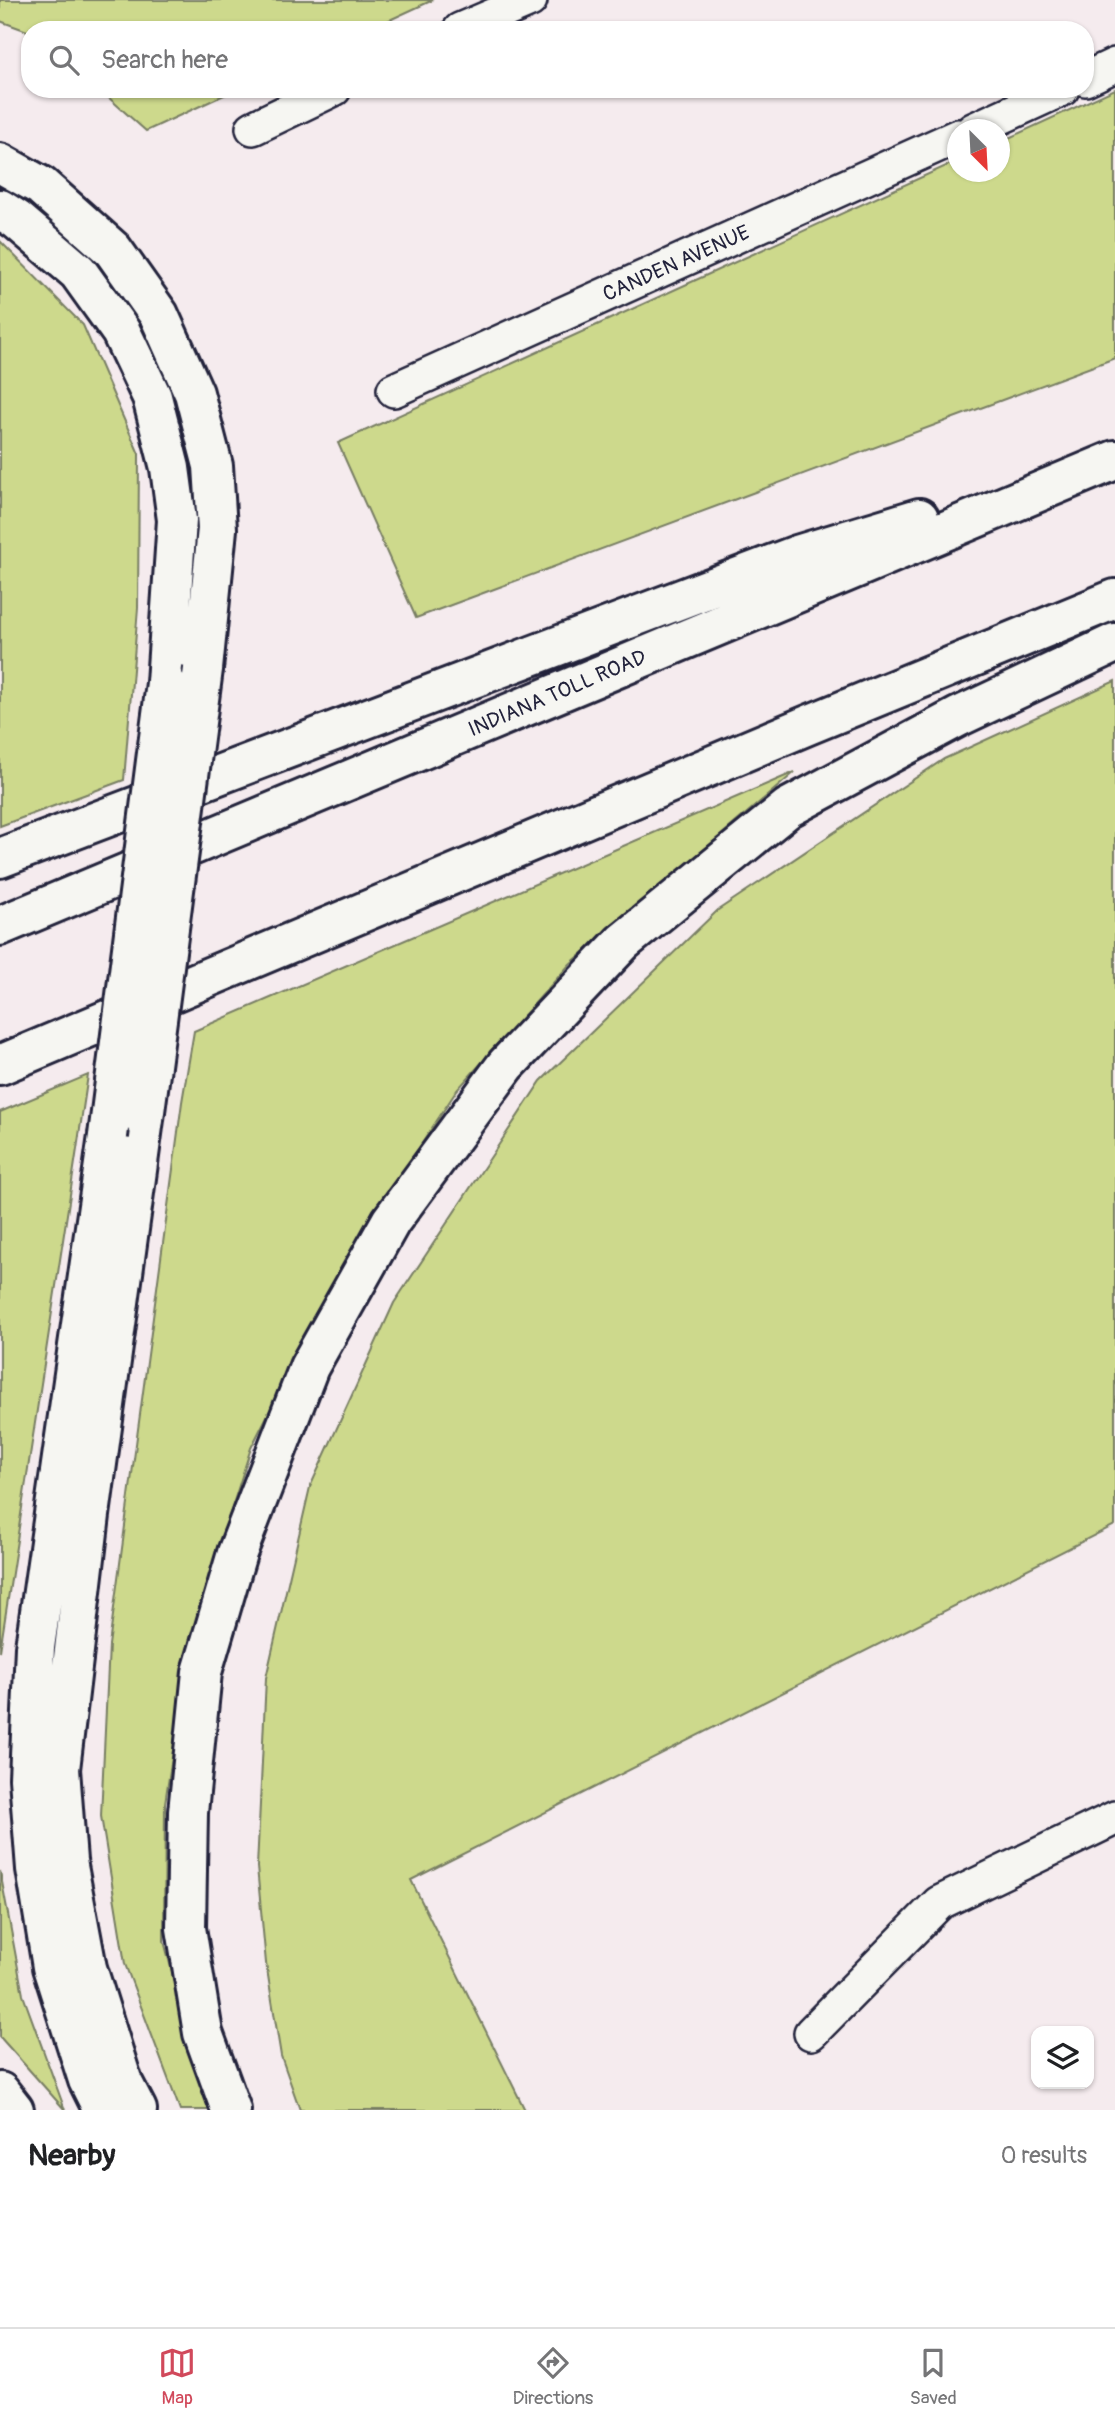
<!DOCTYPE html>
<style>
body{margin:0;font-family:Pangolin,sans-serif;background:#f6f6f6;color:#202124}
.controls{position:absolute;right:21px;bottom:21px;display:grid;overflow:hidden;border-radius:14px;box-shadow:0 2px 5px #0004}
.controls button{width:63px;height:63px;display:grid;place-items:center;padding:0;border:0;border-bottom:2px solid #e0e0e0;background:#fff;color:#202124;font:35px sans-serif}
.compass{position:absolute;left:947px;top:119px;width:63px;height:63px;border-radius:50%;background:#fff;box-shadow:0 2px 5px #0004;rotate:156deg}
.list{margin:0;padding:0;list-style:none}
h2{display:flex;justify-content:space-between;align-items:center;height:91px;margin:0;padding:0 28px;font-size:30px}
h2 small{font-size:23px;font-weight:400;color:#757577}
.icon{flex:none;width:38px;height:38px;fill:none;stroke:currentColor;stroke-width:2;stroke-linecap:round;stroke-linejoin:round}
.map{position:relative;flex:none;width:1115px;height:2110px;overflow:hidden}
.search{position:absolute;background:#fff;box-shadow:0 2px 5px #0004;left:21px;right:21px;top:21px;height:77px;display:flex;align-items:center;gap:18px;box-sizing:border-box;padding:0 24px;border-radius:28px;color:#757577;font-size:26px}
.sheet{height:217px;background:#fff}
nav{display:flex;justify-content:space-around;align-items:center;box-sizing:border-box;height:98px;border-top:2px solid #e0e0e0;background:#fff;font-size:19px;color:#757577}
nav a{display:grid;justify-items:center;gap:4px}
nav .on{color:#d1495b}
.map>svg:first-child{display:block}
.green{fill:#cdd98c;stroke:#787e64;stroke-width:2}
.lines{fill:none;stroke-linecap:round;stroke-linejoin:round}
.minor-casing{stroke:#22223b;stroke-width:38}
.motorway-casing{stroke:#22223b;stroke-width:44}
.minor{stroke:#f6f6f2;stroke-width:33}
.motorway{stroke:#f6f6f2;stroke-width:38}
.motorway-bridge-casing{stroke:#22223b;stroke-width:44;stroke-linecap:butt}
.motorway-bridge{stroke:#f6f6f2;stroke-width:38}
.labels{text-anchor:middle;stroke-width:6;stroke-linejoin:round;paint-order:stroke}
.street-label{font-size:21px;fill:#22223b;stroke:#f6f6f2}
</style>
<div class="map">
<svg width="1115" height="2110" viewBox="0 0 1115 2110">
<rect width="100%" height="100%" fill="#f5ebee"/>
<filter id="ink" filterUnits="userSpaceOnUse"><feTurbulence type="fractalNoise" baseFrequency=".0143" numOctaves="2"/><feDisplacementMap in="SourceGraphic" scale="14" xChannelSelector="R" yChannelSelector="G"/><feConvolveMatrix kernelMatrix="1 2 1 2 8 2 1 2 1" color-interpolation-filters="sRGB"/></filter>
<g filter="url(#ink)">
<path class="green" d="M0,0H433L368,30H30V32L0,21Z
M99,89H237L146,131Z
M1115,89V358L416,618L338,443L957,161L958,172H1000V142Z
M0,241L83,325L139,454L138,608L124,780L0,826Z
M1115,681V1525L411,1880L525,2110H300L281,2056L266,1963L257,1867L266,1678L310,1487L394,1303L541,1081L718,910L944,759Z
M795,772L570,964L457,1090L349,1254L251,1448L190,1639L165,1803L164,1941L201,2083L212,2110H180L125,1964L101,1816L109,1645L182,1102L194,1031Z
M88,1075L77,1149L0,1651V1112Z
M0,1871L23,1995L65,2110L0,2037Z"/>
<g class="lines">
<g class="minor-casing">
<path id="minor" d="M460,30L530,0
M1085,79L1115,65
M253,128L334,89
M973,130L1062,89
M394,390L958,136
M811,2033L939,1903L1115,1818"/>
</g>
<g class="motorway-casing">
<path id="motorway" d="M0,163L41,186L113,250L159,315L194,393L213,466L217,529L203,669
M0,209L17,220L78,272L121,332L152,397L170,468L177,520L166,683
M0,858L797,555L919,518
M0,926L1115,460
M0,1065L808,725L1115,599
M0,2092L14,2110
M103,2110L88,2080L52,1967L36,1869L29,1778L35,1647L108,1136
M137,2110L123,2083L87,1968L67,1861L60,1769L90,1515L144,1119
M231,2110L203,2033L186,1928L188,1812L202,1672L237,1553L309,1367L391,1221L506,1065L623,942L788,808L958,717L1115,643"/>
</g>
<use href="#minor" class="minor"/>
<use href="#motorway" class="motorway"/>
<g class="motorway-bridge-casing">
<path id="motorway-bridge" d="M144,1119L203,669
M108,1136L166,683"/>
</g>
<use href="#motorway-bridge" class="motorway-bridge"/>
</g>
</g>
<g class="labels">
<g class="street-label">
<text transform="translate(676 263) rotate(-24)" y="7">CANDEN AVENUE</text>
<text transform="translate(557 693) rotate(-23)" y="7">INDIANA TOLL ROAD</text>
</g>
</g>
</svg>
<div class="controls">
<button><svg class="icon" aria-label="layers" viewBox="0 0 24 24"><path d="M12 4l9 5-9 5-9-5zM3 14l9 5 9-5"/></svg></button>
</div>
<svg class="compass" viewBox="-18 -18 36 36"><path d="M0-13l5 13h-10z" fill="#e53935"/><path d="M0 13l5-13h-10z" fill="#757577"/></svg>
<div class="search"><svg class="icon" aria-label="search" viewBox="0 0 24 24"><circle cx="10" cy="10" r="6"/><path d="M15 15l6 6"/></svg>Search here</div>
</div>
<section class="sheet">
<h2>Nearby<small>0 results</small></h2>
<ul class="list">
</ul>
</section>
<nav>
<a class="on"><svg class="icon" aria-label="map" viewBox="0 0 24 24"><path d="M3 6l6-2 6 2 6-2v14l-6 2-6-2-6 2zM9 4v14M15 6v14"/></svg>Map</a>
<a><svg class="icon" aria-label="directions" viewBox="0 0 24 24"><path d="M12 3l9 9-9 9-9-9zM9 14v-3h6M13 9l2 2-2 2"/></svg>Directions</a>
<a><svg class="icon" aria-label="saved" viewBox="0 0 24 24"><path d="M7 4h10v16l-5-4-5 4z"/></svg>Saved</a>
</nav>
